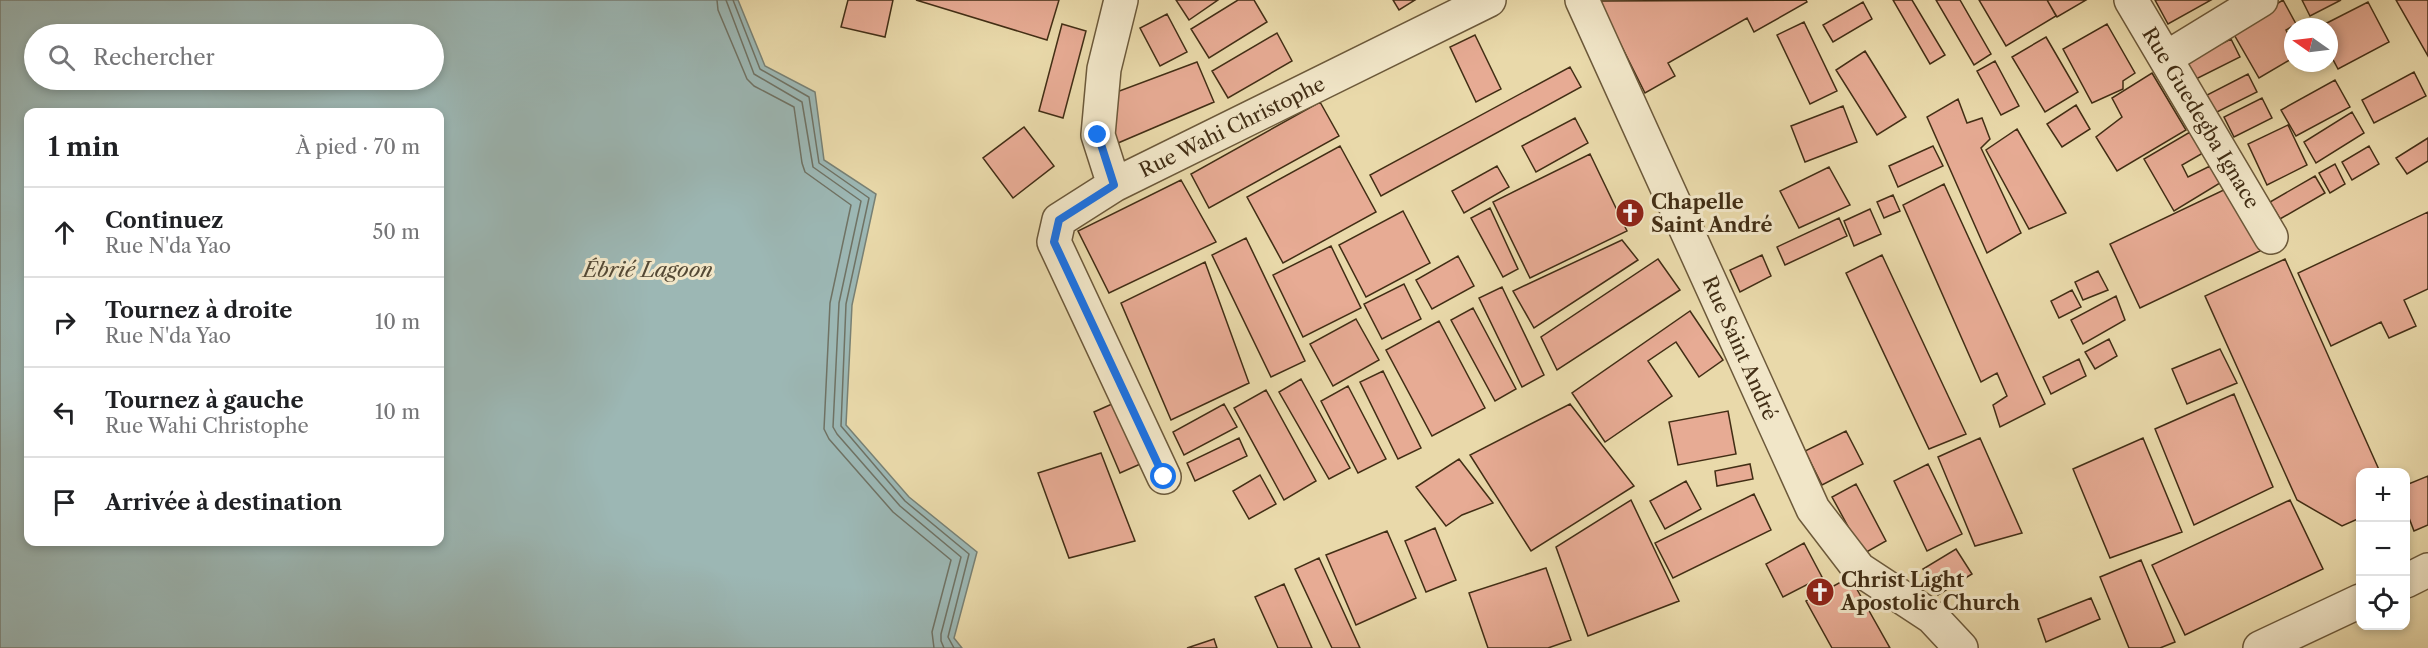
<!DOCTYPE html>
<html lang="fr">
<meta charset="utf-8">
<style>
body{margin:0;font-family:"Libre Caslon Text",serif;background:#f6f6f6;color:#202124}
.controls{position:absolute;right:18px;bottom:18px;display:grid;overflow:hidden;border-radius:12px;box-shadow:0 3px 9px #0003}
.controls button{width:54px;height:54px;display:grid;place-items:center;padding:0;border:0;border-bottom:2px solid #e0e0e0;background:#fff;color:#202124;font:30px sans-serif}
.compass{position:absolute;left:2284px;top:18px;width:54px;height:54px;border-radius:50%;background:#fff;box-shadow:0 3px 9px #0003;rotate:284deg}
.stop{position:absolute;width:18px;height:18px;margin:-14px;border:4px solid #1a73e8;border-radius:50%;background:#fff}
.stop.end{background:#1a73e8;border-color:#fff;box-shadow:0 2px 6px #0008}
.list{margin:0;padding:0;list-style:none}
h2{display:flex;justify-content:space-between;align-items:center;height:78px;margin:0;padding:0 24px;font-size:26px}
h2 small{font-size:20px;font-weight:400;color:#757577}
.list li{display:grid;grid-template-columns:39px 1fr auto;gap:18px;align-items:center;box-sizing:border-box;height:90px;padding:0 24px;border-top:2px solid #e0e0e0}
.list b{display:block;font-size:22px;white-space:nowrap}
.list p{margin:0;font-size:20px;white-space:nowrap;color:#757577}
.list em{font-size:20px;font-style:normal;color:#757577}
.icon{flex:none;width:33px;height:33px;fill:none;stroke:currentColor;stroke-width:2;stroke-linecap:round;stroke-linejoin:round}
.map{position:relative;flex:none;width:2428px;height:648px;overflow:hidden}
.search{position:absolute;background:#fff;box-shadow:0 3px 9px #0003;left:24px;top:24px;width:420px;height:66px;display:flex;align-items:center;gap:15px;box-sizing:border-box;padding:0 21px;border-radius:33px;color:#757577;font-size:22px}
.panel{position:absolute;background:#fff;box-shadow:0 3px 9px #0003;left:24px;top:108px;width:420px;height:438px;border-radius:12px}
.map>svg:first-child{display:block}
.water{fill:#9cb7b4;stroke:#788074;stroke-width:1.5;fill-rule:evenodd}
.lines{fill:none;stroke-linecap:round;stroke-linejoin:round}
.shore{stroke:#6f7264;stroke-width:1.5}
.building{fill:#e7ab94;stroke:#422e15;stroke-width:1.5}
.street-casing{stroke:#6c593a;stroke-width:36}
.street{stroke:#f1e6c8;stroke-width:33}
.route{stroke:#1a73e8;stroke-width:8}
.labels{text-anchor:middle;stroke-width:6;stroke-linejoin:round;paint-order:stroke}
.street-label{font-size:20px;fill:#422e15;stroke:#f1e6c8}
.poi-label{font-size:20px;font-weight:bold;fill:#422e15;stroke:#f1e6c8;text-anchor:start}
.water-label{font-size:21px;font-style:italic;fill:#544935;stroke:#f1e6c8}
</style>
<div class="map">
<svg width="2428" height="648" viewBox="0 0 2428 648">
<rect width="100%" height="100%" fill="#e9d9aa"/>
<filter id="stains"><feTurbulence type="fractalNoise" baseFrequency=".00333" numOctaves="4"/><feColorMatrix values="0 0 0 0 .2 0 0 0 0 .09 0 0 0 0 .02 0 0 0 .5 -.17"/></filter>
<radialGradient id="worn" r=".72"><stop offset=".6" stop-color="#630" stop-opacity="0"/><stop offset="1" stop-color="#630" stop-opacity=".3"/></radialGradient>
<path class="water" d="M0,0H738L765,66L815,92L824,160L876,194L852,305L846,425L909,497L977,552L954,638L962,648H0ZM34,34H434V80H34ZM28,112H440V542H28Z"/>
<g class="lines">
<path class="shore" d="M717,0L718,10L747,79L754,86L794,107L802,163L805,172L851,205L830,303L824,429L829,439L893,512L951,560L932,632L934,648
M726,0L754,74L802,102L813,167L861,201L839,303L833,427L837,434L900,506L961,557L941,634V641L944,648
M733,0L760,69L809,97L819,163L869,198L846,304L841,426L905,501L969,554L948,637L954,648"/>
</g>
<path class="building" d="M848,0H893L885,37L841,27Z
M916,0H1059L1047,40Z
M1176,0H1218L1189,20Z
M1238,0H1254L1267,22L1209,58L1191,29Z
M1393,0H1415L1399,10Z
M1806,0L1807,2L1754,32L1747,18L1668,63L1675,76L1645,93L1599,1Z
M1893,0H1912L1945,55L1930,64Z
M1936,0H1960L1991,54L1974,65Z
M1979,0H2047L2056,16L2006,46Z
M2047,0H2086L2057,17Z
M2155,0H2211L2168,24Z
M2283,0L2296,24L2286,30L2293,43V58L2259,78L2232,31Z
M2302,0H2341L2310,16Z
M2396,0H2428V56Z
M1863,2L1872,19L1833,42L1823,25Z
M2368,2L2389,42L2338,69L2329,52V27H2319Z
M1167,14L1187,52L1160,66L1140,28Z
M1804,22L1837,91L1810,104L1777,35Z
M1062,24L1086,31L1063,118L1039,111Z
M2107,24L2135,73L2123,81V89L2092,103L2063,49Z
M1277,33L1292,61L1228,98L1212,71Z
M1475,35L1501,89L1476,102L1450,47Z
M2046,37L2078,92L2045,112L2012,57Z
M2231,39L2240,57L2196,79L2187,61Z
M1865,51L1906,117L1877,135L1836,70Z
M1995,61L2019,106L2001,115L1977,71Z
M1197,62L1214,102L1111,146L1114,93Z
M1570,67L1581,87L1381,196L1370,175Z
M2414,72L2426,96L2374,123L2362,100Z
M2152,73L2186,130L2117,171L2096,137L2122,117L2112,98Z
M2248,74L2257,92L2215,113L2207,95Z
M2335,80L2350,107L2296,136L2281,110Z
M2262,98L2272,118L2234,137L2224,117Z
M1958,99L1967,123L1982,118L1990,139L1981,148L2021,233L1987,253L1927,117Z
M1320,102L1339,136L1209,208L1191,174Z
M2076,105L2090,129L2062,147L2047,124Z
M1843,106L1857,142L1805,162L1791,126Z
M2352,112L2364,133L2316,163L2304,142Z
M1575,118L1588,143L1536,172L1522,146Z
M2288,125L2307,165L2267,185L2248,144Z
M1024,127L1054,166L1013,198L983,158Z
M2017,129L2066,213L2029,229L1986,150Z
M2190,132L2203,153L2182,165L2188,177L2210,166L2220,183L2174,211L2144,159Z
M2428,138V161L2407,174L2396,158Z
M1340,146L1376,212L1283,263L1247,197Z
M1933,146L1943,166L1898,187L1889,166Z
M2369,146L2379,164L2352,180L2342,162Z
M1590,154L1627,231L1530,278L1493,202Z
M2335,164L2345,184L2330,193L2319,173Z
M1497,166L1509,187L1464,213L1452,191Z
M1829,167L1850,205L1799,228L1780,191Z
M2315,176L2325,193L2280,219L2270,202Z
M1181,180L1216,242L1109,293L1078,231Z
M1944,184L2045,404L2000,427L1993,405L2007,396L1997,373L1981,382L1903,205Z
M2230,187L2260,251L2140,308L2110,244Z
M1893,195L1900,211L1884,218L1877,202Z
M1490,208L1518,269L1503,277L1471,218Z
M1870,209L1881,234L1854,246L1844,221Z
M1403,211L1430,263L1366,297L1339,245Z
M2428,212V289L2404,300L2416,326L2389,338L2381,322L2331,346L2298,273Z
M1839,218L1847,236L1785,265L1777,247Z
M1246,238L1305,361L1271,377L1212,255Z
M1622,240L1638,260L1534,328L1513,291Z
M1331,246L1361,308L1303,337L1273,275Z
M1762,255L1771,276L1740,292L1730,270Z
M1882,255L1966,434L1929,449L1846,273Z
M1458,256L1474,286L1432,309L1416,280Z
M1658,259L1680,290L1557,370L1541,337Z
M2285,259L2380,472H2360V518L2342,526L2297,500L2205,296Z
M1205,262L1249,383L1171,420L1121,303Z
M2098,271L2108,290L2083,300L2075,282Z
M1404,284L1421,319L1382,339L1364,304Z
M1502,287L1544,375L1522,387L1479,298Z
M2072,290L2081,307L2059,318L2051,301Z
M2116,296L2125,320L2083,344L2071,320Z
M1473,308L1516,389L1495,401L1451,320Z
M1690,311L1723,360L1699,377L1676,342L1648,361L1672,396L1605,442L1572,393Z
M1356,319L1379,360L1333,386L1310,344Z
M1439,321L1485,408L1432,436L1386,350Z
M2109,339L2117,356L2095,369L2085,352Z
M2220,349L2237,383L2187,404L2172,369Z
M2079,359L2086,376L2051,394L2043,377Z
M1383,371L1421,448L1398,459L1360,382Z
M1301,379L1350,468L1329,479L1279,392Z
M1348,386L1386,459L1358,473L1321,401Z
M1266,390L1316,481L1284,500L1234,408Z
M2234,394L2273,487L2194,525L2155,429Z
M1121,400L1147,461L1120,473L1094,412Z
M1224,404L1237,427L1184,455L1173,432Z
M1570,404L1634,486L1531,551L1470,455Z
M1728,411L1736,454L1678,465L1669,422Z
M1846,431L1863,464L1822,485L1805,451Z
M1239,438L1247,456L1195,481L1187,463Z
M1980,438L2022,533L1975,546L1938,457Z
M2143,438L2182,532L2110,558L2073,469Z
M1101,453L1135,541L1069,558L1038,473Z
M1459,459L1493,503L1462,515L1446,526L1416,487Z
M1750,464L1753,479L1717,486L1715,471Z
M1928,464L1962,534L1927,551L1894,481Z
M1260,475L1276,504L1249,519L1233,491Z
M2428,476V525L2414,531L2406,510V485Z
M1686,481L1701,509L1665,529L1650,501Z
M1856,484L1886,541L1863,554L1832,497Z
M1754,494L1771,530L1673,578L1655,543Z
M1631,500L1679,601L1588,636L1556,547Z
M2290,500L2323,569L2185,635L2152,565Z
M1435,528L1456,580L1426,592L1405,541Z
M1387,531L1416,598L1356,625L1326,555Z
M1804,543L1822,577L1783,597L1766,564Z
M1956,549L1972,574L1938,595L1923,569Z
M1319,558L1360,648H1332L1295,569Z
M2141,560L2175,642L2160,648H2129L2100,577Z
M1546,568L1571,640L1548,648H1488L1469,593Z
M1850,577L1890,648H1832L1806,601Z
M1284,584L1312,648H1278L1255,597Z
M2091,598L2100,619L2046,642L2038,619Z
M1214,639L1217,648H1187Z"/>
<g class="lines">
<g class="street-casing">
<path id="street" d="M1121,0L1104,69L1098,135L1114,185L1489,0
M1582,0L1813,509L1859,569L1932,617L1961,648
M2131,0L2271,237
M2166,58L2261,0
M1114,185L1059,220L1054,242L1164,477
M2406,581L2428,570
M2260,648L2360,601"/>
</g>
<use href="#street" class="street"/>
</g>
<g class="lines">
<path class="route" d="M1098,135L1114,185L1059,220L1054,242L1164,477"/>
</g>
<defs>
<g id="church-disc" transform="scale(1.5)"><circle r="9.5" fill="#8f2418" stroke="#f1e6c8"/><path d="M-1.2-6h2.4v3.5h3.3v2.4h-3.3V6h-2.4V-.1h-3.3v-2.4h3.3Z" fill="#fff"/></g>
</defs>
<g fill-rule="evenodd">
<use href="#church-disc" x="1630" y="213"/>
<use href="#church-disc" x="1820" y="592"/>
</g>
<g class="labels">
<g class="street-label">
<text transform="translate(2201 118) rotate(59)" y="7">Rue Guedegba Ignace</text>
<text transform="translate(1232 127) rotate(-26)" y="7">Rue Wahi Christophe</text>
<text transform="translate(1740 348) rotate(66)" y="7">Rue Saint André</text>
</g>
<g class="poi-label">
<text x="1651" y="209">Chapelle<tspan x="1651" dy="23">Saint André</tspan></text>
<text x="1841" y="587">Christ Light<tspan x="1841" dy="23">Apostolic Church</tspan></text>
</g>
<g class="water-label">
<text x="648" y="277">Ébrié Lagoon</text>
</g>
</g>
<rect width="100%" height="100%" filter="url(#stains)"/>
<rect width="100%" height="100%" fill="url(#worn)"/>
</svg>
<div class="controls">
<button>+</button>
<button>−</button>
<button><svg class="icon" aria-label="locate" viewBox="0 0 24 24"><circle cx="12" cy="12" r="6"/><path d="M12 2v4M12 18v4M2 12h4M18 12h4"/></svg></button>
</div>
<svg class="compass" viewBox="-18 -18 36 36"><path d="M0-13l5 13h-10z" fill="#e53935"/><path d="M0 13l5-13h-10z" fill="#757577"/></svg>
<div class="stop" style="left:1164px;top:477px"></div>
<div class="stop end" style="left:1098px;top:135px"></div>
<div class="search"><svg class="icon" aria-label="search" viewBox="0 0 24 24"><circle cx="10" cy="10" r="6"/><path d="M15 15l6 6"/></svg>Rechercher</div>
<section class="panel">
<h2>1 min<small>À pied · 70 m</small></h2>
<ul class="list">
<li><svg class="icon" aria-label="ahead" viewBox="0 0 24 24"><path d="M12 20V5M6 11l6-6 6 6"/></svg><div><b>Continuez</b><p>Rue N'da Yao</p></div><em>50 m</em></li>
<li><svg class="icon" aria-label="right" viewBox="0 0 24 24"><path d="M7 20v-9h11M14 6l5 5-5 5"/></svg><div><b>Tournez à droite</b><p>Rue N'da Yao</p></div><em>10 m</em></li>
<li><svg class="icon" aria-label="left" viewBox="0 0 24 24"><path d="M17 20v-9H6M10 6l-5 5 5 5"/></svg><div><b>Tournez à gauche</b><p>Rue Wahi Christophe</p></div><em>10 m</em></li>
<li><svg class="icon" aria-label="arrive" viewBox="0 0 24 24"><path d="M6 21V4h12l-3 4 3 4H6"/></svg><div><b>Arrivée à destination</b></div></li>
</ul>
</section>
</div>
